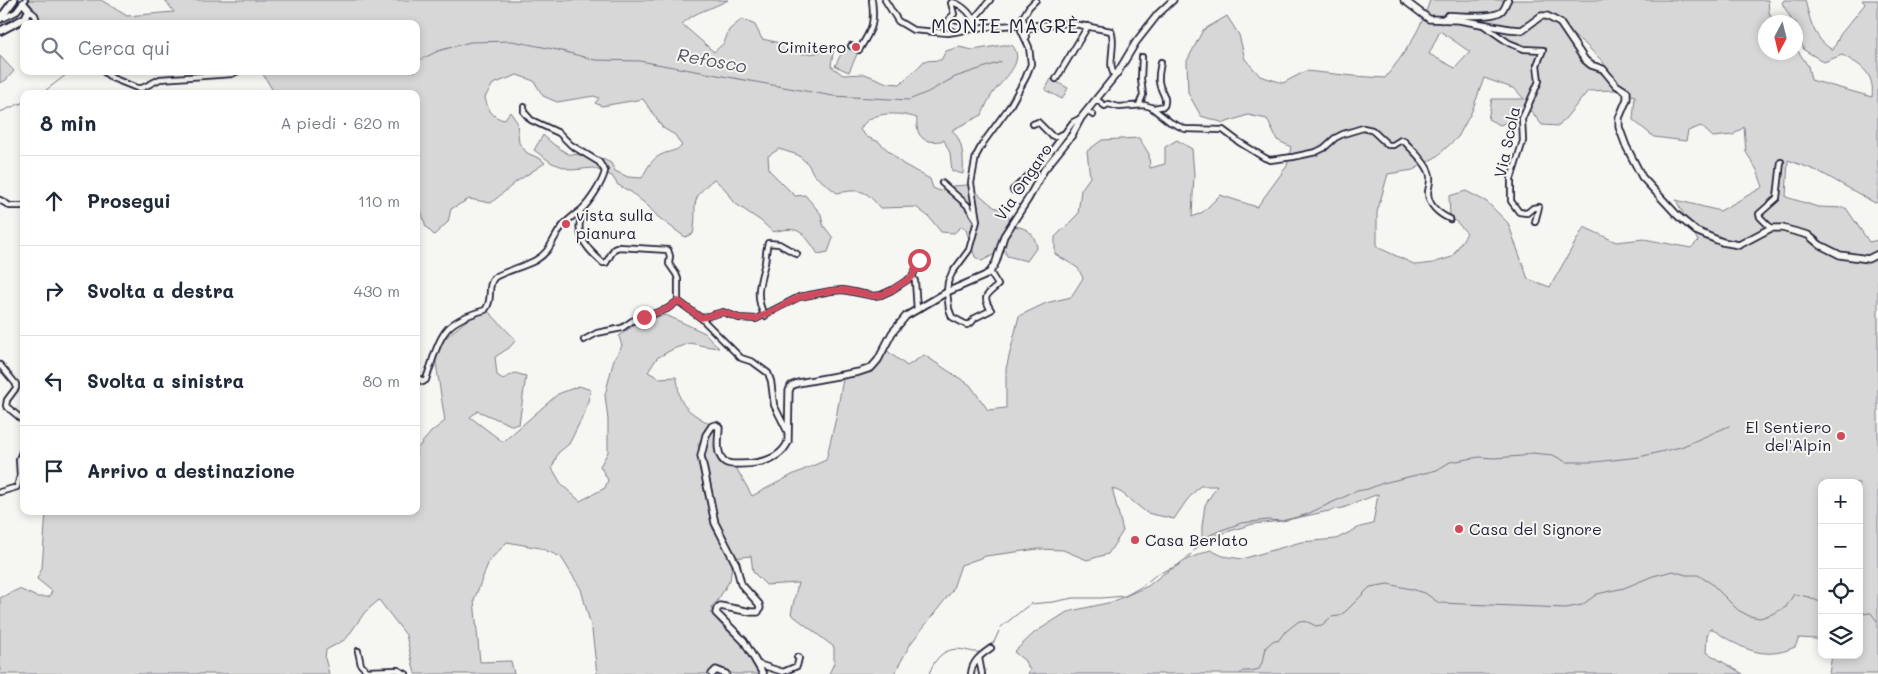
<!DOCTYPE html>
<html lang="it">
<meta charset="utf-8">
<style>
body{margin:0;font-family:Mali,sans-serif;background:#f2f2f3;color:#1f2937}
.controls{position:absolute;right:15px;bottom:15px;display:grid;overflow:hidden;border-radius:10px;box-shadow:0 2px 8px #0003}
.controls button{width:45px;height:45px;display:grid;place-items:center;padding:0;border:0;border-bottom:1px solid #e0e1e3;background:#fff;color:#1f2937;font:25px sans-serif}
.compass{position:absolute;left:1758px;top:15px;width:45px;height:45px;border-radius:50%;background:#fff;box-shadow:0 2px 8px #0003;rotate:187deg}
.stop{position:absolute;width:15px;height:15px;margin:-11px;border:4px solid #d1495b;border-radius:50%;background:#fff}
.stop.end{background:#d1495b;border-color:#fff;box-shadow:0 1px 5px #0008}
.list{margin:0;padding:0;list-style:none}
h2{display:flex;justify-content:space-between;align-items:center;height:65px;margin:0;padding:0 20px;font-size:21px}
h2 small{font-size:16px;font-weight:400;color:#747a83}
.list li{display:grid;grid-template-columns:32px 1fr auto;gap:15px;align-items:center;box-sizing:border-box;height:90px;padding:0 20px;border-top:1px solid #e0e1e3}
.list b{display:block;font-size:19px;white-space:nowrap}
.list em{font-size:16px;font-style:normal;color:#747a83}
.icon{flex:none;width:28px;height:28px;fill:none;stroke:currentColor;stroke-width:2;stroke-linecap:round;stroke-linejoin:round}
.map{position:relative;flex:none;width:1878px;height:674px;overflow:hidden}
.search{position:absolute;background:#fff;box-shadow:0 2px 8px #0003;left:20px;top:20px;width:400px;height:55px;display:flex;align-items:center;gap:12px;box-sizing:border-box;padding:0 18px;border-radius:10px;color:#747a83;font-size:19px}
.panel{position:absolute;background:#fff;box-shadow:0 2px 8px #0003;left:20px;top:90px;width:400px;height:425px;border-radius:10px}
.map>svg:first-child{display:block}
.green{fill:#d7d7d7;stroke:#7c7c89;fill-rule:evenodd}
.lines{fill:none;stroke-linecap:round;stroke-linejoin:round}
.stream{stroke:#757583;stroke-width:1}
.minor-casing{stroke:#22223b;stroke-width:8}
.major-casing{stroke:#22223b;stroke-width:9}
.highway-casing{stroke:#22223b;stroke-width:10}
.minor{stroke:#f6f6f2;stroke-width:4.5}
.major{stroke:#f6f6f2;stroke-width:5.5}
.highway{stroke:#f6f6f2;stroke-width:6}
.route{stroke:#d1495b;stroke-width:6}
.poi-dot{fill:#d1495b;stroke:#f6f6f2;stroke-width:2}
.labels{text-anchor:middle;stroke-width:4;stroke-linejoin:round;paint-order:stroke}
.poi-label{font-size:16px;fill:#22223b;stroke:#f6f6f2;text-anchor:start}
.street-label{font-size:16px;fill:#22223b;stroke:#f6f6f2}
.water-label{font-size:18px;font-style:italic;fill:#535365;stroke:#f6f6f2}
.quarter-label{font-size:19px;letter-spacing:1px;fill:#22223b;stroke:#f6f6f2}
</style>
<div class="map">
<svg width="1878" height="674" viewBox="0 0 1878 674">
<rect width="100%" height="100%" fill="#f6f6f2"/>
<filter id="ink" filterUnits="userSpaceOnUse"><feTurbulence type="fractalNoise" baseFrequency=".02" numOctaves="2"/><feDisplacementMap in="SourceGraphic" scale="10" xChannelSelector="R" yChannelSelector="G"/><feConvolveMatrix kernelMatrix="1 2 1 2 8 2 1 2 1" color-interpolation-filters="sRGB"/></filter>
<g filter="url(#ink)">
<path class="green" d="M27,0H101L127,16L174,12L165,0H728C710,10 697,10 682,24L714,52L724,43L729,30L742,19L755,25L762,39L790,45L803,54L816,53L834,47L831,66L843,75L865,74L887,83L900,84C908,75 917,70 924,61L941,60L946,51L959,47L973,50L1003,45H1012C1027,62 1002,80 993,93C988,100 985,107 982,115L952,130C963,141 964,158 963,174L952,171L950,153L944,140C926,145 915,138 917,118C898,112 869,110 860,130L867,137L879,142L903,164L930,179L933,188L940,191L953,186L968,185L994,207L1005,211L1014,226C1028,228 1034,233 1037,247L1027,261L1007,256L1004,249L982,261L975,257L966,230L962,226L954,233L941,232L929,217L916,207L880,208C865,189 861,189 837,193L814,175L808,164L798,155L779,149L768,156L769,170L795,196L805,195L821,214L823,225L833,238L828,252L818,254C803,232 800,225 773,232L761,221L733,202L725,189L714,179C686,202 699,204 693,234L685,237L658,217L648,206L631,192L618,185L612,176L593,168L572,170L552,163L534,150L543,135L553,144L568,154L596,156L611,163L615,171L628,177L642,178C647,168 652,158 663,154C670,151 676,151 682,146L675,135L663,128L643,99L602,106L595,103L599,98L594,96L557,102L543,96L534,81L517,75L493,84L485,97C487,109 492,117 504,120L510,112L517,122L519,143L527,153L541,159L545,163L516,182L491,203L469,199L451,209L448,222L434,235L426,227L419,204H416V94H275L261,71H416V24H41Z
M1430,0H1768L1769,12L1773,22H1766V52H1796V48L1808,66L1811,80L1872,97C1875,73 1861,65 1842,55L1824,62L1804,50L1796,28V22H1793L1782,3L1784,0H1805C1810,20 1814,40 1833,50L1840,35L1865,4L1862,0H1878V202L1875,203L1820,172L1788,160L1786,197L1818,207L1846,208L1869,242L1878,240V674H1829L1832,655H1859V483H1822V643L1816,639L1799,638L1795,647C1761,663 1737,645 1710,628L1707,636L1706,652L1743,674H1028L1030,670L1024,660L1014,652L1034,633L1067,612L1112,602L1148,586L1163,574L1188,559L1210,550L1223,556L1242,559L1301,542L1336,539L1360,527L1373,524L1378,494L1343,508L1282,521L1253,524L1217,535L1202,542V526L1205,505L1217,486H1200L1187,500L1174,519L1147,513L1122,493L1112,488L1123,531L1108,554L1087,560L1063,550L1038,549L986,556L961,565L952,591L911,643L894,674H829L834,663V647L791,614L798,583L766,585L753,572L751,556L733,558L730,580L716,603L711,607C714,623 731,632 741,643C749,652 754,663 759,674H734L719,668H712L709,674H597L592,630L581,589L561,557L540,548L507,542L489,561L474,600L480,662L511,661L514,674H415L406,635L379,600L365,612L346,639L326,650L325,658L329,674H0V598L19,589L37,597H49L52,591L37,579L42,568L46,511H416V450L431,432L445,421L435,357L443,340L474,314L487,310L516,340L509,348L495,357L497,375L503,379L515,373L526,376L519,424L511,425L478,411L470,417L503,442L558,394L579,386L591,390L585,412L569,444L558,453L552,468L562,485L580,501L605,488L608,480L600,466L608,452V420L605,395L614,359L622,346L619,336L640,321L666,315L705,333L719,348L704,346L690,343L673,349L657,358L648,372L659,378L676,377C679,385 678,395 681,400C686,412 701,418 711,425L698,444L704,490L713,529L728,551L719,535L701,456L706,435L713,427H716L721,456L734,464L752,496L794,474L826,460L836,418L844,373C866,369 871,369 882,347L907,366L924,355L970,385L988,410L1006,408V369L1019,316L1046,303L1071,297L1083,278L1078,268L1055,254V237L1078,214L1081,190L1090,177L1087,151L1102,140L1139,138L1149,154L1150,168L1165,164V147L1177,140L1192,149L1194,174L1192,217L1203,212L1220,195L1257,207L1287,166L1291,147L1277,140L1267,119L1248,115L1224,123L1201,116L1188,93L1187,61L1203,30L1227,16L1239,35L1245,59L1260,76L1283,83L1306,71L1354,76L1385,78C1405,53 1421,30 1430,0ZM1564,29L1584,43L1604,63L1603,75L1580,57ZM1440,31L1470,52L1455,68L1429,54ZM1484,78L1515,89L1524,99H1492L1488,119L1500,125L1531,111L1542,125L1559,126L1588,91L1615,90L1635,96L1633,120L1654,137L1686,141L1688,131L1701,126L1713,137L1733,135L1744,127L1746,152L1757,170L1763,187L1720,211L1676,200L1698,241L1691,248L1644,239L1616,242L1584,227L1550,287L1528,279L1508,223L1487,202L1466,191L1449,196L1450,215L1467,233L1452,257L1433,263L1416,265L1377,247V212L1388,174L1413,170L1436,157L1458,137L1472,111Z
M845,46L858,52L849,72L835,66Z
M0,56L14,71L6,80L0,83Z
M1051,79L1068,88L1062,99L1045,90Z"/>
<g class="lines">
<path class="stream" d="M416,62L438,51L470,42L512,41L558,50L595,60L640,61L833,96L909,100L928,92L955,77L1001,62
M41,94L71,71
M0,112L24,102
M1194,551L1208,536L1219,531L1241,523L1268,520L1282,521L1305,515L1357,491L1368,489L1383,483L1437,470L1450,462L1480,457L1494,458L1522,456L1532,453L1553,455L1566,462H1595L1639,457L1681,447L1729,426
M1859,614L1871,613L1877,621
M1001,627L1030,604L1053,602L1073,598H1101L1125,596L1141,587L1157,574L1177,566L1191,554
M929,674C935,657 946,646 965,650C970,651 975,653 981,652L994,642L999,631
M1240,674L1243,671H1251L1259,669L1264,658L1266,647L1274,640L1278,641L1284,633L1299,621L1308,622L1316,626L1322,625L1331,617L1339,616L1346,611L1370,587L1388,584L1411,589L1425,593L1439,603L1566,608L1582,605L1597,594L1624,588L1653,576L1673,571L1686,575H1698L1712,584L1738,610L1749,616L1760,618L1772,614L1786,607L1794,594L1809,597L1822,603"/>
<g class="minor-casing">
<path id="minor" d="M885,0L898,21L913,30L948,33L984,27L1017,25
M952,2C963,5 975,16 975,28L956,26L948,23L950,18L954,14L951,3Z
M29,10L35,15L38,24
M4,18L16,12L25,0
M1023,18L1024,23L1031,25L1032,28L1025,31L1026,38
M974,19L990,0
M1442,20L1448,15C1460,15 1493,19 1502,11C1505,8 1506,3 1508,0
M1020,22L1029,7L1036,0
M1483,25L1509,43L1524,49L1543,50L1537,65L1539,81L1522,119L1523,141L1511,179V201L1519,212L1527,213L1533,208L1539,207L1535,222
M1024,26L1069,23L1111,31C1117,45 1106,64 1115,76
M851,46L859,50C872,29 875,25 872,0
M103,71L112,78L137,88H142L160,79L232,74L238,71
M1056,79L1088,26
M1097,100L1105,106L1108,104L1119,107L1144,105L1151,107L1170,122L1185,129L1223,130L1239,142L1265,158L1270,160L1293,157L1316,152L1324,148L1335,138L1343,134L1363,128L1372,130L1388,145H1393L1401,140L1404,141C1412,150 1425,161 1429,172C1432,179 1429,185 1428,192C1428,205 1439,214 1450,219
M1139,105L1143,95L1141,79L1142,57
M1154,108L1164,106C1168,96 1160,92 1159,82C1158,75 1160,69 1161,62
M1087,111L1093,115
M1033,124L1038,122L1051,135L1055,137L1063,134
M942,183L967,205L976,219
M1013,190L1044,161L1073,122L1081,118
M0,200L10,206H24
M580,211C582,218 578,224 580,231C582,244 594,255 603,263H606L614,249L619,247L668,250L670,256L669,264L676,274L678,279V301L701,318L723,312L739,318L756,319L799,297L831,291L843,290L874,296L881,295L892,290L912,277
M1771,228L1760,217L1759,214L1777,198L1781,162
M990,272L998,285C988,295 981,295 991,310L975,318L971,323L967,325L952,317L949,309L947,292L948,282L952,273L969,250L977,221L971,183L976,156L983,143L1010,106L1025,79L1031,64L1029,47L1021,30
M917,310L915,281L912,277L921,258
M765,316C754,297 760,282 765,263C766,256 766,249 768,243L779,244L797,254
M701,318L741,358L753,362L768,373L771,381L774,405L788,433
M584,340L597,333L622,328L632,321L667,309L678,301
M0,365L16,384V388L7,400L6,406L24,421
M416,376L423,382L426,380C427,375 429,371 431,365C441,330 449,320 485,310C494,299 486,287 494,278C499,273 526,266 536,260C552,250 551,241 561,228C567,220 574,215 581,210C589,203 603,182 605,171L599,162L571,145L559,133L531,120L524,112V107
M0,492L17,487L20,476L19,459L24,447
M358,651L361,665L367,671L398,670L406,674
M979,658L982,674
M758,664L783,672L797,666L799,658L797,657
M971,674C972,661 981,655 991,648"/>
</g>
<g class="major-casing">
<path id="major" d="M1404,0L1429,19L1459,20L1509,29L1522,30L1541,16H1547L1560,23L1585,60L1591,65L1603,69L1616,85L1627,92V99L1619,118V127L1626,146L1642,177L1678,216L1696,231L1722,242L1739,245L1771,228H1782L1808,235L1820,245L1840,255L1868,259L1878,254
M712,674L716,670L726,674
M763,674L744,641L716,613L717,609L720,606L751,612H758L760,608L759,604L741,584L736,564L715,523L701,456L706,435L712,426L716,425L719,427C719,437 715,453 724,461C728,465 735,464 740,464C758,464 780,460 788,442L789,391L791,386L798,383L859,372L871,368L878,360L892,333L906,316L947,292L984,276L990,272L996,262L1004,236L1028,199L1044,170L1072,135L1081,118L1118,72L1136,42L1158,14L1173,0"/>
</g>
<g class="highway-casing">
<path id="highway" d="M0,19L14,0
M0,31L25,18L29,10L23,3"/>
</g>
<use href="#minor" class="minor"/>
<use href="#major" class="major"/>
<use href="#highway" class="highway"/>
</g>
</g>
<g class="lines" filter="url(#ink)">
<path class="route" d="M644,317L667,309L678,301L701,318L723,312L739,318L756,319L800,297L830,291L844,290L874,296L881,295L892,290L912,277L919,260"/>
</g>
<g class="poi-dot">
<circle cx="856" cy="47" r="5"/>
<circle cx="566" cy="224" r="5"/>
<circle cx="1841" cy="436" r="5"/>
<circle cx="1459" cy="529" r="5"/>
<circle cx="1135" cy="540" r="5"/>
</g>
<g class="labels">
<g class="poi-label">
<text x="846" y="53" text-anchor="end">Cimitero</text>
<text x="576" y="221">vista sulla<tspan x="576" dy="18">pianura</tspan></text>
<text x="1831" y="433" text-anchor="end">El Sentiero<tspan x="1831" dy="18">del'Alpin</tspan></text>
<text x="1469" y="535">Casa del Signore</text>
<text x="1145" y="546">Casa Berlato</text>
</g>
<g class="street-label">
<text transform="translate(1507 142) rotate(-78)" y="6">Via Scola</text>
<text transform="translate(1023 182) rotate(-56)" y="6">Via Ongaro</text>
</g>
<g class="water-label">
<text transform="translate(712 61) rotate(10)" y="6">Refosco</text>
</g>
<g class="quarter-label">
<text x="1005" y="33">MONTE MAGRÈ</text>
</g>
</g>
</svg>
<div class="controls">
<button>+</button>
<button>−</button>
<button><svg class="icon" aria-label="locate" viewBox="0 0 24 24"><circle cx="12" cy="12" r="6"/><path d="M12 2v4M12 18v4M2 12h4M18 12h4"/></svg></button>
<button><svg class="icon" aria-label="layers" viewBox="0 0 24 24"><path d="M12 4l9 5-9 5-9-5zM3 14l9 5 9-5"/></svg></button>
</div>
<svg class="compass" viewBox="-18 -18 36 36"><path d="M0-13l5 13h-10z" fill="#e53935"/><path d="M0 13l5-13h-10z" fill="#747a83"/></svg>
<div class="stop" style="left:919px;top:260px"></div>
<div class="stop end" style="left:644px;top:317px"></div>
<div class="search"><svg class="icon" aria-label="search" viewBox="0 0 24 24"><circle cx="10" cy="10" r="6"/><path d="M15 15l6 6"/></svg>Cerca qui</div>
<section class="panel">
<h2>8 min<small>A piedi · 620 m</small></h2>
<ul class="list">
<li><svg class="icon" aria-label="ahead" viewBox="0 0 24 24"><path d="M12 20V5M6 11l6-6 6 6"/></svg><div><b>Prosegui</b></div><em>110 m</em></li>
<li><svg class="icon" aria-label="right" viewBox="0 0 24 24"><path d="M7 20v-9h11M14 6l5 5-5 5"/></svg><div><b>Svolta a destra</b></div><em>430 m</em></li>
<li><svg class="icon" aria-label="left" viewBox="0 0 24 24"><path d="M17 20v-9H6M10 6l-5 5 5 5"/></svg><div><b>Svolta a sinistra</b></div><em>80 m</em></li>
<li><svg class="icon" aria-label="arrive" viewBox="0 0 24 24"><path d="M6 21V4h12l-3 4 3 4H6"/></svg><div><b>Arrivo a destinazione</b></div></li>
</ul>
</section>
</div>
